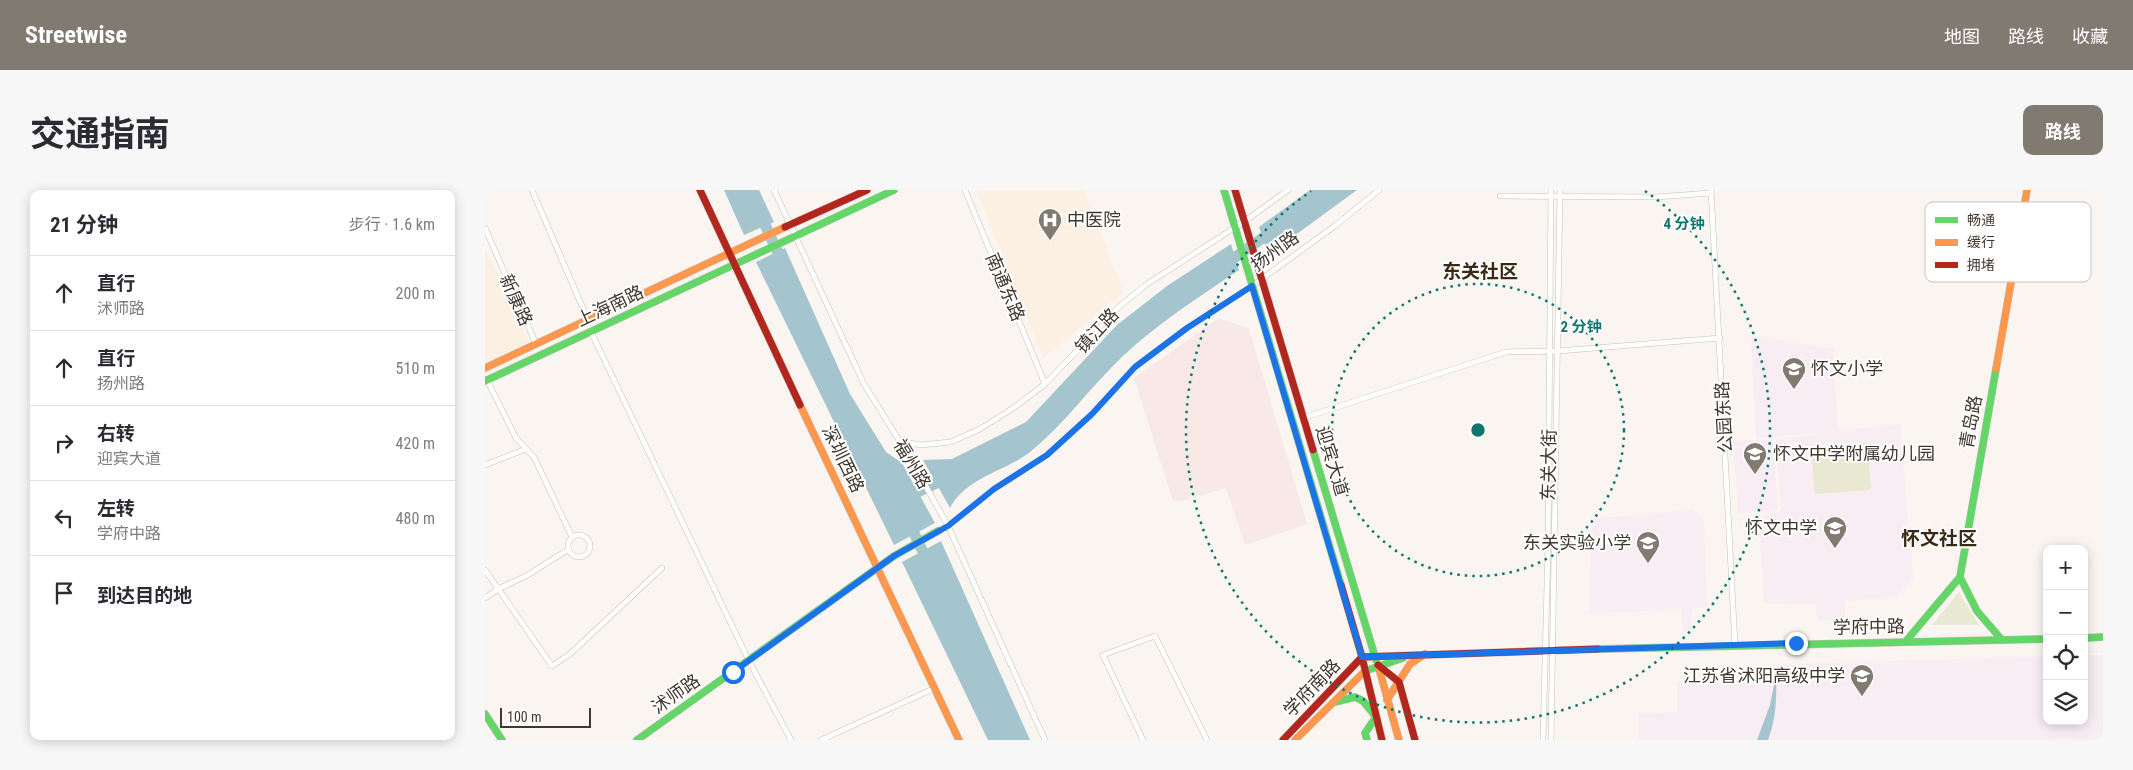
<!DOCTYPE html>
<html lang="zh">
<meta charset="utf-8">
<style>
body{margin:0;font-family:"Roboto Condensed","Noto Sans SC",sans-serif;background:#f7f7f7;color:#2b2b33}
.controls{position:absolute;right:15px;bottom:15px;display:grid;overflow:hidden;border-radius:10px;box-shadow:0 2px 12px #0003}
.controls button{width:45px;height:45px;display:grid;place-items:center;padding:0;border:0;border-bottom:1px solid #e1e1e2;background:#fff;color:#2b2b33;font:25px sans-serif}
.scale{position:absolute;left:15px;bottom:12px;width:91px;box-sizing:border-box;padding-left:5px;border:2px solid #40372d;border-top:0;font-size:14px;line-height:18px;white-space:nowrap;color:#40372d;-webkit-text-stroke:4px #fff;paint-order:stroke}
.stop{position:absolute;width:15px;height:15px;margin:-11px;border:4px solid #1a73e8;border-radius:50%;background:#fff}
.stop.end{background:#1a73e8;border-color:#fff;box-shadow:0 1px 5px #0008}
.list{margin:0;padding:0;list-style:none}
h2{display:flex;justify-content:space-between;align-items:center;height:65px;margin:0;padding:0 20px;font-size:21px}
h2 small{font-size:16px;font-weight:400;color:#7c7c81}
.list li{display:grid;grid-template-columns:32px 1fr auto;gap:15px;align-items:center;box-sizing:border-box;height:75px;padding:0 20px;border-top:1px solid #e1e1e2}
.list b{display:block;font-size:19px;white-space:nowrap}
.list p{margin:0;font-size:16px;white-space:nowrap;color:#7c7c81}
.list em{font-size:16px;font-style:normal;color:#7c7c81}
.icon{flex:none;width:28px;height:28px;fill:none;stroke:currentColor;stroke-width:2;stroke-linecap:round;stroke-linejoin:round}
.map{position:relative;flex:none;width:1618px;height:550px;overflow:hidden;border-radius:10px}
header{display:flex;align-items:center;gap:30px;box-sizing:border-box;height:70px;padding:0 25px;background:#817a71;color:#fff}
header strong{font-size:24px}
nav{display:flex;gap:28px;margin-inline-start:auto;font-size:18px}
.intro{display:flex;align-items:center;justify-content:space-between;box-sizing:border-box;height:120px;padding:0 30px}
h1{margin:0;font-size:35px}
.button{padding:12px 22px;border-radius:10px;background:#817a71;color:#fff;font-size:18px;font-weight:700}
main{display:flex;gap:30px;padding:0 30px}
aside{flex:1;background:#fff;border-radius:10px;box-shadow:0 2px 12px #0003}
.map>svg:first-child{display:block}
.commercial{fill:#f8e9e6}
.built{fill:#fcf0e3}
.education{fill:#f9edf4}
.green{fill:#e8e8d3}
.water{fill:#a4c5cd}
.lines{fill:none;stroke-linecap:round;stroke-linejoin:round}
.river{stroke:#a4c5cd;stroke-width:11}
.street-casing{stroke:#c7c0b9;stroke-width:6}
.fast-casing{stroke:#c7c0b9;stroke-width:8}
.slow-casing{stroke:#c7c0b9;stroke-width:8}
.jam-casing{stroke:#c7c0b9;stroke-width:8}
.street{stroke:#fefefd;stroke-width:5}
.fast{stroke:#63d668;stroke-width:7}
.slow{stroke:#ff974d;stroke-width:7}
.jam{stroke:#b3261e;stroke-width:7}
.route{stroke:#1a73e8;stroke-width:6}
.ring{fill:none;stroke:#0f766e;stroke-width:2.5;stroke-dasharray:2.5 5}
.labels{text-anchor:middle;stroke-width:4;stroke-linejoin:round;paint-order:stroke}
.poi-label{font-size:18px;fill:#40372d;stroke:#fff;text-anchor:start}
.street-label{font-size:18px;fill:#40372d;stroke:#fff}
.neighbourhood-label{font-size:19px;font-weight:bold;fill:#3b2913;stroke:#fff}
.key{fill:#fff;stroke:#c6c3c0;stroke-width:1}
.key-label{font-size:14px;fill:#40372d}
.centre{fill:#0f766e;stroke:#fff;stroke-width:2.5}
.ring-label{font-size:15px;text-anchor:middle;font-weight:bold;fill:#0f766e;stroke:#fff;stroke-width:4;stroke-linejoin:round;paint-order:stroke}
</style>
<header>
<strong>Streetwise</strong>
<nav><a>地图</a><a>路线</a><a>收藏</a></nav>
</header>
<div class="intro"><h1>交通指南</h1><a class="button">路线</a></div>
<main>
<aside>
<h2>21 分钟<small>步行 · 1.6 km</small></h2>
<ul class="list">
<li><svg class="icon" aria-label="ahead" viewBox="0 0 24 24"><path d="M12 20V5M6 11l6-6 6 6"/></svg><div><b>直行</b><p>沭师路</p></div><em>200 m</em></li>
<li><svg class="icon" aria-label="ahead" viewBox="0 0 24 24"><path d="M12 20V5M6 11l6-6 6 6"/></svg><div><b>直行</b><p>扬州路</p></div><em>510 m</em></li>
<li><svg class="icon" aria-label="right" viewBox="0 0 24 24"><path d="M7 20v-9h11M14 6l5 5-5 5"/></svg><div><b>右转</b><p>迎宾大道</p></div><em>420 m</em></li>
<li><svg class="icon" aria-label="left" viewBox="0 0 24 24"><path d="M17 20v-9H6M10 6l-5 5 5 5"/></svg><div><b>左转</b><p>学府中路</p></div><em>480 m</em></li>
<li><svg class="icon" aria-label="arrive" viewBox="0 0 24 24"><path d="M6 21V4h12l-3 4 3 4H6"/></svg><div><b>到达目的地</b></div></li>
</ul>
</aside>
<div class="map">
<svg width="1618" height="550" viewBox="0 0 1618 550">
<rect width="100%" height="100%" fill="#faf5f0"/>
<path class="commercial" d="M734,128L764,139L822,334L760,355L741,298L697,311H688L649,188Z"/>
<path class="built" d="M491,0H598L639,102L558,168Z
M0,58L44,152L0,173Z"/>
<path class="education" d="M1266,146L1348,158L1353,241L1415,234L1428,389L1409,408L1360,411V427L1333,431L1331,414L1279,413L1274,328L1296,321L1291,249L1338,243L1271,248Z
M1287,249L1293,320L1253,323L1248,251Z
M1208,320L1219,330L1222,417L1207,419L1206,441L1198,443L1196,419L1104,424L1106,329Z
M1599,465H1618V550H1154L1153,523L1192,522V492L1286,491V475L1562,466V531H1599Z"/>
<path class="green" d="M1382,253L1386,300L1330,304L1326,257Z
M1474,402L1494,435H1447Z"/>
<path class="water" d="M239,0H274L289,32L259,45Z
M825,0H872L783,65L774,37Z
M746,54L754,80C714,107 673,133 638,166C605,197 580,234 545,262C519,282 481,287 465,318L438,270L467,269L541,232L632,135L682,96Z
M300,58L365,204L401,262L417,273L450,333L409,355L271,72Z
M456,351L545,550H503L417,372Z
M1291,485C1292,507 1291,529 1283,550H1272L1285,515Z"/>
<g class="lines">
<path class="river" d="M264,0L299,76
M739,75L789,40
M420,308L464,287
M423,330L444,375"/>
<g class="street-casing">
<path id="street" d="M47,0L103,130
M289,0L379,194L425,268L463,336L560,550
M480,0L560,194
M1226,0L1250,455
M1015,6L1171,7L1226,3
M0,38L51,154
M106,142L264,471L306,550
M2,190L31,248L49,267L87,347
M818,228L1021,162L1073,161L1235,148
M414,251L435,255L466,252L495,239L530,217L560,194L636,115L662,94L760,31L803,0
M0,275L41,259
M453,341L463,336L509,299L562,265L607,224L650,177L702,138L767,96L851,35L894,0
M83 356a11 11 0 1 1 22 0a11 11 0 1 1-22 0Z
M0,380L67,476L85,464L177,378
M0,408L13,399L41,386L84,359
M336,550L450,498
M658,550L618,465L670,446L722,550
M1058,550L1063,357L1066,0
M1066,550L1075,0"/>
</g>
<g class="fast-casing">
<path id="fast" d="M739,0L856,395
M0,191L409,0
M828,260L891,470
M1475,387L1492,421L1517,450
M1599,448L1618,447
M1421,451L1475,387L1511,179
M1113,459L1562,449
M880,481L918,468
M850,512L870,507L878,511L891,527L880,543L882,550
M0,524L17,550
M152,550L409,366L453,341"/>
</g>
<g class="slow-casing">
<path id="slow" d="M0,178L300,37
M1511,179L1542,0
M315,215L474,550
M893,475L914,550
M902,510L925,474L940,464
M810,550L880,481"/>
</g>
<g class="jam-casing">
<path id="jam" d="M215,0L315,215
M750,0L828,260
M300,37L382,0
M856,395L877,467L1113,459
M877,467L897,550
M893,475L914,492L930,550
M798,550L877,467"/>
</g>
<use href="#street" class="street"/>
<use href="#fast" class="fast"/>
<use href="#slow" class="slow"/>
<use href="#jam" class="jam"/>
</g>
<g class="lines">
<path class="route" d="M248,482L409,366L463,336L509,299L562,265L607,224L650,177L702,138L767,96L877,467L1311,453"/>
</g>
<g class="ring">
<circle cx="993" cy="240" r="146"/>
<path d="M1160 1A292 292 0 1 1 826 1"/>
</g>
<defs>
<g id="hospital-pin" transform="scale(1.25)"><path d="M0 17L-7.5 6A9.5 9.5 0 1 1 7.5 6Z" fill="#817a71" stroke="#fff"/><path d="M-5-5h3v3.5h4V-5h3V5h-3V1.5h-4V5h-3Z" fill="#fff"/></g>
<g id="school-pin" transform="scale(1.25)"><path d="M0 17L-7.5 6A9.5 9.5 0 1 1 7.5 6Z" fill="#817a71" stroke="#fff"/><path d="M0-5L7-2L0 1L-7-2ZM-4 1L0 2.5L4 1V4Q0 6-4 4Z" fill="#fff"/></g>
</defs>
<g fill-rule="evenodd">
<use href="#hospital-pin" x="565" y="30"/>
<use href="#school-pin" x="1309" y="179"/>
<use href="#school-pin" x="1270" y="264"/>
<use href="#school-pin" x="1350" y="338"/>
<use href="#school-pin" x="1163" y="353"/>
<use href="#school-pin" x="1377" y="486"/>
</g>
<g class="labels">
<g class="poi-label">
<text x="582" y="36">中医院</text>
<text x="1326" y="185">怀文小学</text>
<text x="1288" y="270">怀文中学附属幼儿园</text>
<text x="1332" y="344" text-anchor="end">怀文中学</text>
<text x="1146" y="359" text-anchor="end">东关实验小学</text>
<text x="1360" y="492" text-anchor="end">江苏省沭阳高级中学</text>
</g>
<g class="street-label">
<text transform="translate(790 61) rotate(-36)" y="6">扬州路</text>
<text transform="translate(520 97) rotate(67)" y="6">南通东路</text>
<text transform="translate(31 110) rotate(66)" y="6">新康路</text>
<text transform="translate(125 116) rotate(-25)" y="6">上海南路</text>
<text transform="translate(612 141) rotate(-47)" y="6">镇江路</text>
<text transform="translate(1239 227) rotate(-93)" y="6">公园东路</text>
<text transform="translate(1486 232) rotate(-80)" y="6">青岛路</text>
<text transform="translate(358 269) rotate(64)" y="6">深圳西路</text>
<text transform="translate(847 271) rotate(73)" y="6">迎宾大道</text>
<text transform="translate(427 274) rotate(59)" y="6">福州路</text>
<text transform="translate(1064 275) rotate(-89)" y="6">东关大街</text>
<text transform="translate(1384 437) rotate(-1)" y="6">学府中路</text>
<text transform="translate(827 498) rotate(-46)" y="6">学府南路</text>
<text transform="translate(191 504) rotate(-35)" y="6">沭师路</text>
</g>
<g class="neighbourhood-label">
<text x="995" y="88">东关社区</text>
<text x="1454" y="355">怀文社区</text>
</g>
</g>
<rect x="1440" y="12" width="166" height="80" rx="8" class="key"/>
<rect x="1450" y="27" width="23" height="6" fill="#63d668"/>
<rect x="1450" y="49" width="23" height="7" fill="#ff974d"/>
<rect x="1450" y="72" width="23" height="6" fill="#b3261e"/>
<g class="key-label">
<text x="1482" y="35">畅通</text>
<text x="1482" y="57">缓行</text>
<text x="1482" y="80">拥堵</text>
</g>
<circle cx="993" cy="240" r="8" class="centre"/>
<g class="ring-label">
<text x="1199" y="39">4 分钟</text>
<text x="1096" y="142">2 分钟</text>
</g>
</svg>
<div class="controls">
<button>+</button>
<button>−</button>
<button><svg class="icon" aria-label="locate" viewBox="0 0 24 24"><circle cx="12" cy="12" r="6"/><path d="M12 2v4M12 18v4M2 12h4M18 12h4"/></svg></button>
<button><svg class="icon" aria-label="layers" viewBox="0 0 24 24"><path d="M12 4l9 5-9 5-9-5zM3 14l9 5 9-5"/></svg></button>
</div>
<div class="scale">100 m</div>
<div class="stop" style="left:248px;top:482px"></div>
<div class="stop end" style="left:1311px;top:453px"></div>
</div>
</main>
